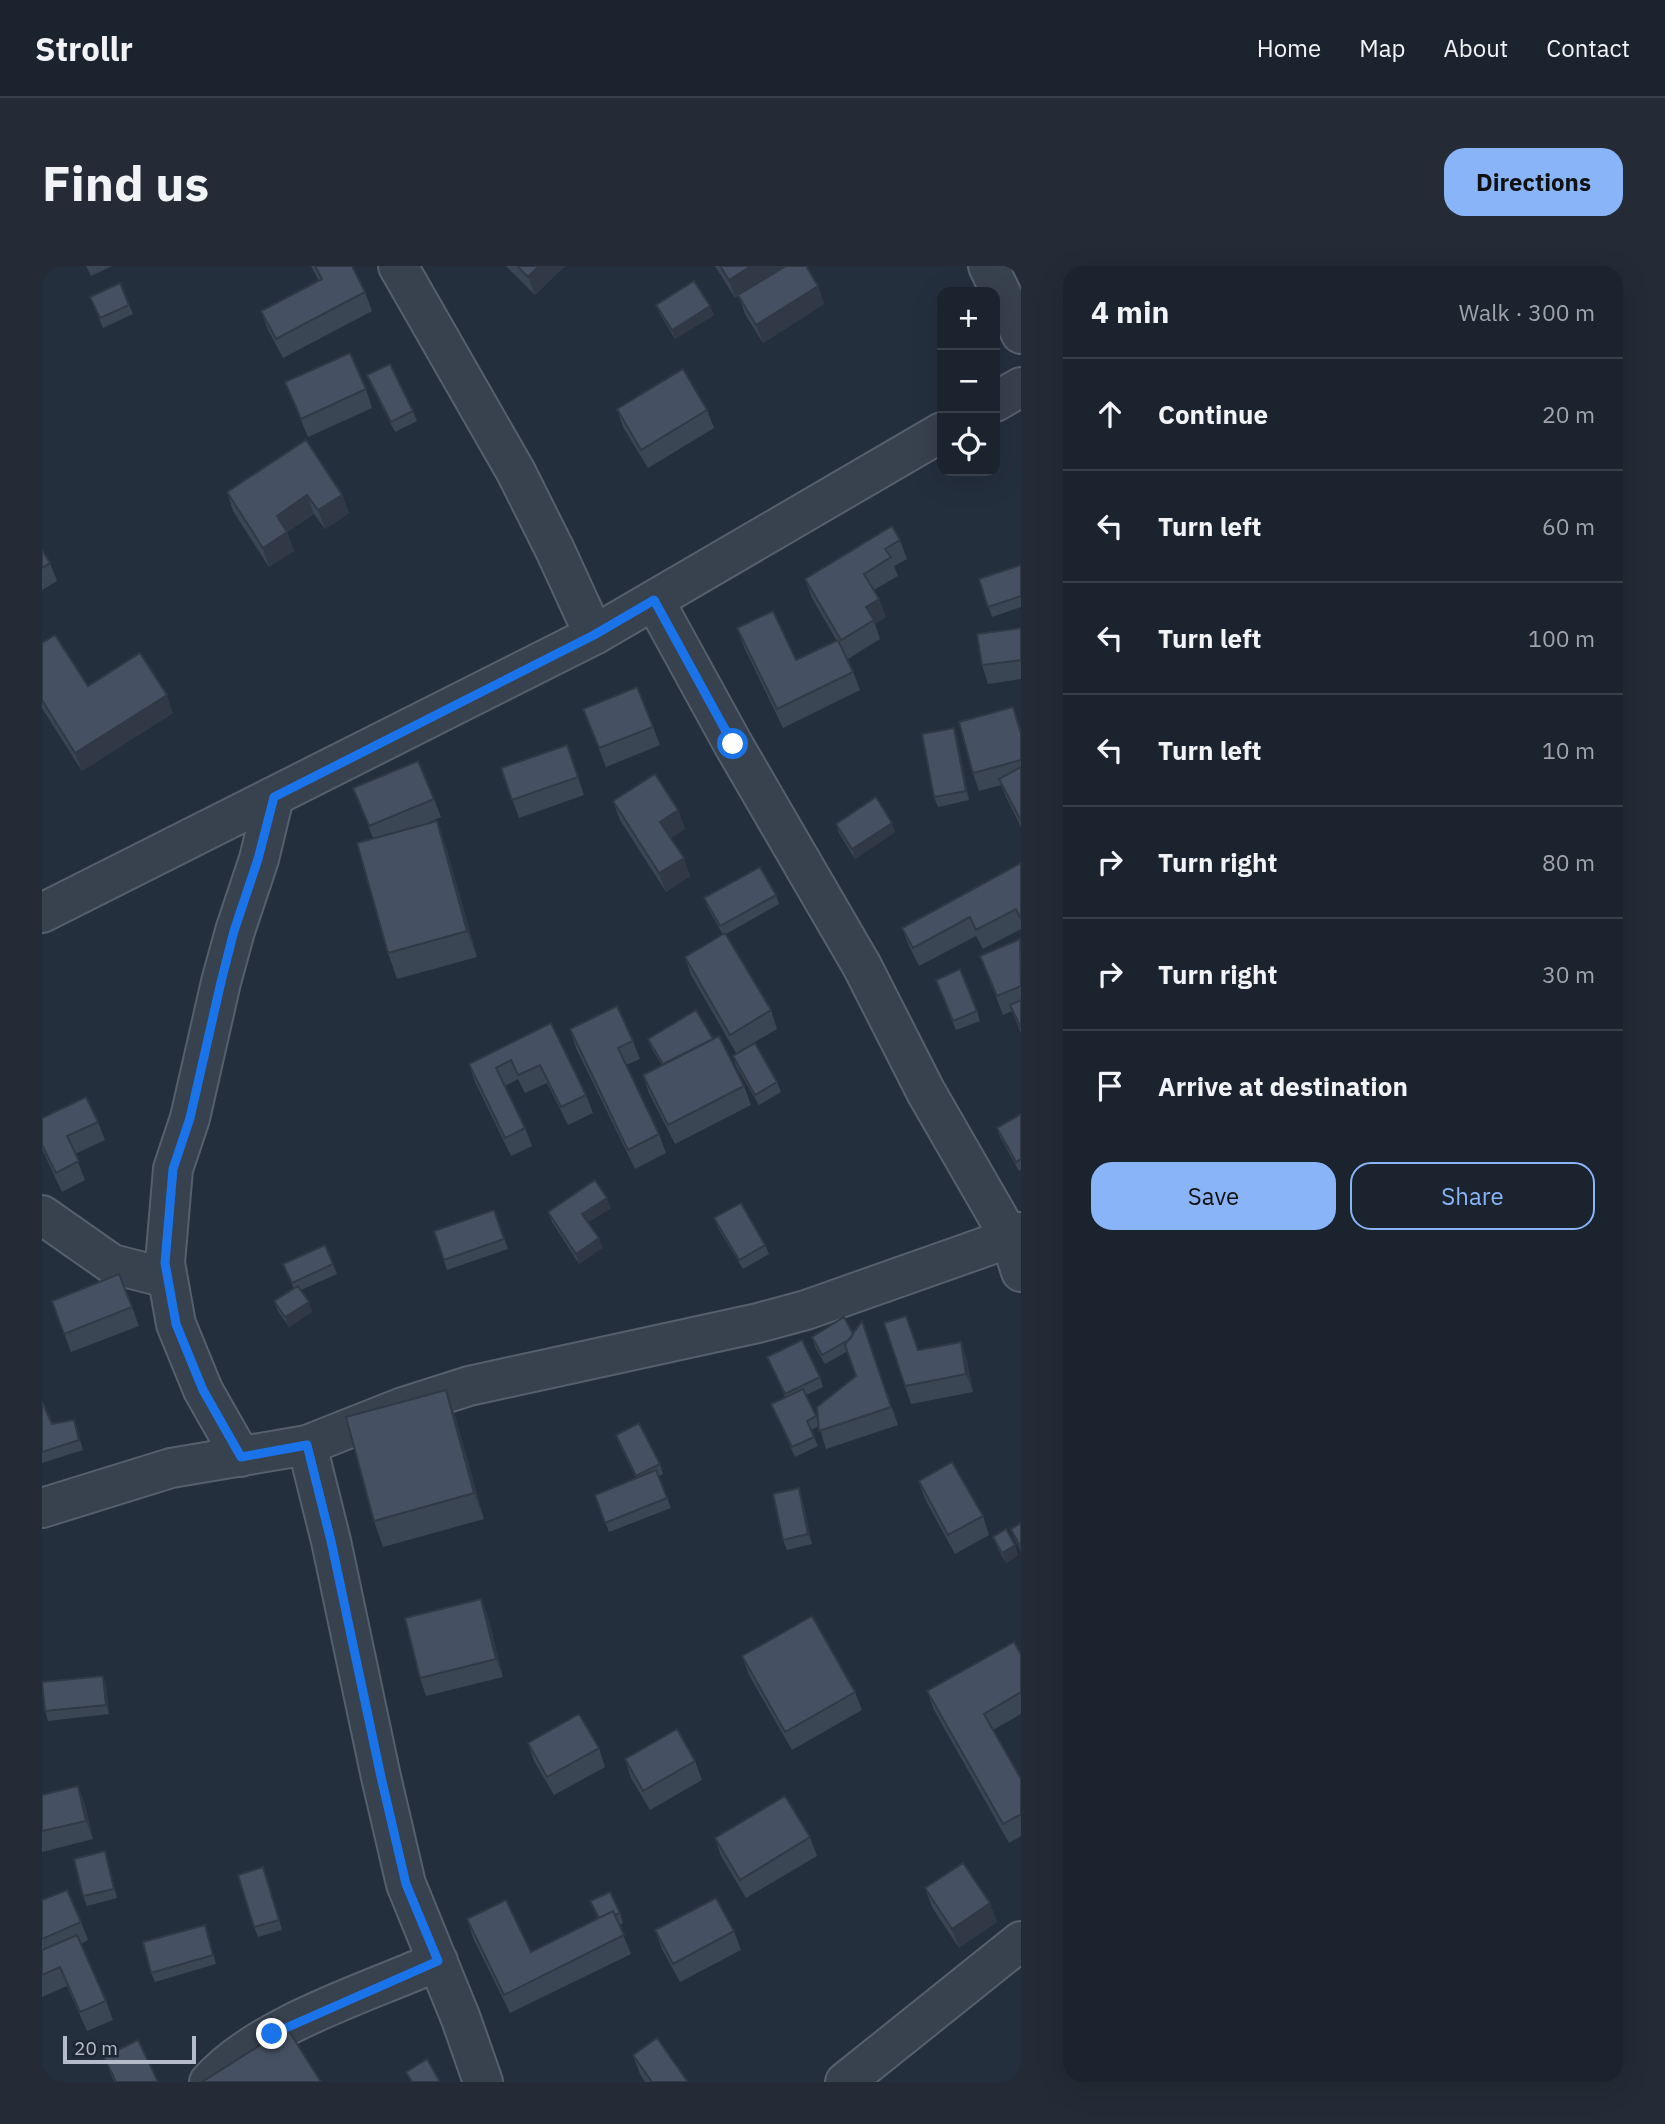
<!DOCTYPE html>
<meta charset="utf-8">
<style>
body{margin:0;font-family:"IBM Plex Sans",sans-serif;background:#242b36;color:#f1f3f6}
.controls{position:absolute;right:21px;top:21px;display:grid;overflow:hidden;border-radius:14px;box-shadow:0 7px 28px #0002}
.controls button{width:63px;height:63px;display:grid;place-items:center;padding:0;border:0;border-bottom:2px solid #39404a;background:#1b232e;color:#f1f3f6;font:35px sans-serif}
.scale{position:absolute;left:21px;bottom:18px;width:133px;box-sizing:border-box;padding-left:7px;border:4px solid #b4bcc9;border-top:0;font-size:19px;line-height:24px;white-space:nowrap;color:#b4bcc9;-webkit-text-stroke:5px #1d2633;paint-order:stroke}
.stop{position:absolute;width:21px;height:21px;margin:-16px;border:5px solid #1a73e8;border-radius:50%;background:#fff}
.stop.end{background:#1a73e8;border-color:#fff;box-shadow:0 2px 7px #0008}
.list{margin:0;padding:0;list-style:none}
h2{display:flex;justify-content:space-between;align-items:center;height:91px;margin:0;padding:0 28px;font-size:30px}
h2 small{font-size:23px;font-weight:400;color:#a0a4aa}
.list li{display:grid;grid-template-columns:46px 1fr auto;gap:21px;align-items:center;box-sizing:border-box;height:112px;padding:0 28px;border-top:2px solid #39404a}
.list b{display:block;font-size:26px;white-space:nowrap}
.list em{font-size:23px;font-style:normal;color:#a0a4aa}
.actions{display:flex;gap:14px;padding:21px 28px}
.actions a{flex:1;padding:16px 0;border:2px solid #8ab4f8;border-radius:21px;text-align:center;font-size:24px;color:#8ab4f8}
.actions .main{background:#8ab4f8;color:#111}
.icon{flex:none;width:38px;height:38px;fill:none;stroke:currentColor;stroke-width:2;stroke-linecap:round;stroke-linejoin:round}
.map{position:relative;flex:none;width:979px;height:1816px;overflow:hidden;border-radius:21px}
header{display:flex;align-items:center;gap:42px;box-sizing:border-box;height:98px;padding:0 35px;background:#1b232e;border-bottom:2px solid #39404a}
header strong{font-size:33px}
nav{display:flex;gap:38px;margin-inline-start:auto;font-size:24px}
.intro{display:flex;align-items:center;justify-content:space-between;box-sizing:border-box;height:168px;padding:0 42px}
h1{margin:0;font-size:49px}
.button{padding:18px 32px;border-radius:21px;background:#8ab4f8;color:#111;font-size:24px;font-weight:700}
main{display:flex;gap:42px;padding:0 42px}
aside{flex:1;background:#1b232e;border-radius:21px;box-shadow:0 7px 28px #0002}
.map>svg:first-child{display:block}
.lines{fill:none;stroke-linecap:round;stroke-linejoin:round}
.street-casing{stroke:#565f6c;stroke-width:42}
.street{stroke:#38414e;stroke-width:38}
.wall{fill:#3b4654}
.shaded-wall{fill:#303945}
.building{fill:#455162;stroke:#303945;stroke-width:2}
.route{stroke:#1a73e8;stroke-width:9}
</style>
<header>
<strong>Strollr</strong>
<nav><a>Home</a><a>Map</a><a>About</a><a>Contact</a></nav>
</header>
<div class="intro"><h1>Find us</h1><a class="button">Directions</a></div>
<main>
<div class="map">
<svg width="979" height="1816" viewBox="0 0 979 1816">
<rect width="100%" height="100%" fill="#242f3e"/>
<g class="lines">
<g class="street-casing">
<path id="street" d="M356,0L474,206L513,284L552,369
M946,0L979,68
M953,136L979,121
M612,334L691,478L820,700L884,826L968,972L979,1006
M0,647L552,369L900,166
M0,949L70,998L125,1012
M265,1179L289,1275L339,1511L364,1618L419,1753L441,1816
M199,1191L161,1124L134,1058L123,997L131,903L148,852L179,716L193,665L217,593L232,531
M0,1242L129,1202L265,1179L361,1141L427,1120L716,1057L764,1044L968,972L979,966
M167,1816C219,1758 325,1727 396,1695
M803,1816L979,1675"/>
</g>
<use href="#street" class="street"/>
</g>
<path class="wall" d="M44,0H70L49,10Z
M269,0H310L323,26L330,45L241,92L226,64L219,45L277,15Z
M464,0H523L493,29Z
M673,0H764L776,20L782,38L721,77L703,48L697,30L693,32Z
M48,31L87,39L91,48L61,62Z
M614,39L672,49L633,73L618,48Z
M325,109L371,145L375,155L353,166L329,119Z
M243,116L324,123L330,142L266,171Z
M575,143L665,144L672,162L606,202L581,161Z
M185,226L300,229L307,247L283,263L272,248L245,266L252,285L227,301L191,245Z
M858,274L865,293L852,300L856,310L832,324L844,351L833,358L838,373L806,393L818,424L741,462L702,381L695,362L754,394L795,375L770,332L763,313Z
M0,284L8,297L15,315L0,324Z
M979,299V341L950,351L937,313Z
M979,362V413L946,418L940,399Z
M0,377L46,420L131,447L40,505L0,442Z
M971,441L979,463V561L964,531L959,519L937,525L931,507Z
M541,443L611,461L618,479L564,501Z
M915,471L927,534L896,541L892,531Z
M525,479L542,529L477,552L459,502Z
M311,522L392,533L399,551L385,557L395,555L404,581L435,691L355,713L346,687L331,572Z
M571,535L636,544L643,563L629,572L648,610L624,626L578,554Z
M794,558L853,566L813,593L797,567Z
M979,597V663L941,683L934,670L877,700L867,680L860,662Z
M734,629L737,638L684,668L729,744L735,763L694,787L649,709L643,691L681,669L666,642L662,632Z
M979,675V767L970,745L961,749L938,690Z
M897,723L935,745L938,755L914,764Z
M509,757L544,829L551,847L526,859L505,817L483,827L476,813L463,820L483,862L490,880L469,890L433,816L427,798Z
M528,763L591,775L598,793L584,799L617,868L624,887L593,903L534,782Z
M606,773H671L702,820L709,839L633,878L607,827L601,809L620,799L610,783Z
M691,790L735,816L739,826L717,839L694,800Z
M979,848V904L977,905L958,871L955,862Z
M0,852L56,856L63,874L33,888L43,914L20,926L0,883Z
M569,942L546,956L557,972L560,982L537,998L510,956L506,946Z
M452,944L466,983L405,1004L392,965Z
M672,952L723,979L727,988L701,1003L676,962Z
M241,998H291L295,1008L259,1024L270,1046L247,1061L236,1045L232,1035L252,1023Z
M10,1035L90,1041L97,1060L29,1086Z
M820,1055L856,1159L784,1183L777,1160L769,1164L776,1180L753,1191L729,1138L743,1131L725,1091L778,1111L781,1121L764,1129L777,1157L814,1110L806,1085L783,1098L773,1081L770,1071L811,1068Z
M919,1076L925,1095L931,1126L869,1138L863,1120L876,1084Z
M0,1136L10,1158L32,1154L41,1184L0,1197Z
M413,1150L442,1253L341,1281L332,1255Z
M574,1169L618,1198L621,1208L617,1210L629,1242L567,1266L553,1229L594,1212L577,1178Z
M877,1215L941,1250L947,1269L913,1288L883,1233Z
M757,1222L760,1232L770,1278L745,1284L741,1274Z
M979,1257V1285L972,1272L969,1263Z
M951,1271L976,1289L964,1297L955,1281Z
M439,1333L446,1351L461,1411L384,1430L378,1412Z
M979,1389V1448L951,1464L979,1513V1570L967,1577L892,1444L885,1425Z
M700,1390L813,1426L820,1444L750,1484L707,1409Z
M61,1410L64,1420L67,1448L6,1455L3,1445Z
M486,1477L557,1482L563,1501L512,1529L492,1495Z
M583,1493L653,1495L660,1514L608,1544L589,1512Z
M36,1520L43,1539L51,1573L0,1586V1529Z
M768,1571L775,1590L704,1632L679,1590L673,1572Z
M63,1585L66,1595L75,1632L45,1640L41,1630Z
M225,1611L240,1664L216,1671L212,1661Z
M883,1622L955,1656L917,1682L890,1641Z
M0,1634L39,1656L46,1674L39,1678L64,1735L71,1754L45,1765L25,1720L0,1731Z
M548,1635L578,1647L581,1657L577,1659L589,1688L468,1747L431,1672L425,1653L489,1686L556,1653Z
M613,1664L692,1665L699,1684L638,1716L620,1683Z
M166,1668L174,1698L113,1716L109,1707Z
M591,1789L646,1816H603L598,1808Z
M62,1791L116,1816H72Z"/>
<path class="shaded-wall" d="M497,0H523L493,29L486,11Z
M709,0H746L693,32L687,14Z
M776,20L782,38L721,77L714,59Z
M668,40L672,49L633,73L630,64Z
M265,229L272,248L241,268L235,250Z
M300,229L307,247L283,263L276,244Z
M245,266L252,285L227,301L221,282Z
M837,333L844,351L833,358L824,341Z
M125,429L131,447L40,505L33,487Z
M912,462L915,471L927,534L924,525Z
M636,544L643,563L625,575L618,556Z
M395,555L404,581L435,691L425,665Z
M850,557L853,566L813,593L810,583Z
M642,592L648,610L624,626L617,607Z
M565,932L569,942L544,958L540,948Z
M557,972L560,982L537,998L534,988Z
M267,1036L270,1046L247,1061L243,1051Z
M919,1076L925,1095L931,1126L924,1108Z
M404,1124L413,1150L442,1253L432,1227Z
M757,1222L760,1232L770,1278L766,1268Z
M973,1279L976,1289L964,1297L960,1287Z
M439,1333L446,1351L461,1411L454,1393Z
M61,1410L64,1420L67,1448L64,1439Z
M36,1520L43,1539L51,1573L44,1555Z
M63,1585L66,1595L75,1632L72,1623Z
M948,1637L955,1656L917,1682L910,1663Z"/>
<path class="building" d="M273,0H310L323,26L234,73L219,45L280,13Z
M475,0H497L486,11Z
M678,0H709L687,14Z
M744,0H764L776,20L714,59L696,29Z
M652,15L668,40L630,64L614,39Z
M78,17L87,39L58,52L48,31Z
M308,87L324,123L259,153L243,116Z
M348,98L371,145L349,156L325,109Z
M641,103L665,144L599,184L575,143Z
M264,174L300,229L276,244L265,229L235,250L245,266L221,282L185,226Z
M850,260L858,274L843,283L849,291L822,308L837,333L824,341L832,354L799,374L763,313Z
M0,284L8,297L0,302Z
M979,299V330L946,341L937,313Z
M731,345L754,394L796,374L811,406L735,443L695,362Z
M979,362V394L940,399L935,368Z
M13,369L46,420L98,387L125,429L33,487L0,434V377Z
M595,421L611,461L557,482L541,443Z
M971,441L979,468V494L931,507L917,456Z
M912,462L924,525L892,531L880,468Z
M525,479L536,511L470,534L459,502Z
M376,495L392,533L327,560L311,522Z
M979,501V555L957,513Z
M613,508L636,544L618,556L642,592L617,607L571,535Z
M834,531L850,557L810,583L794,558Z
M395,555L425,665L346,687L315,577Z
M979,597V653L974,643L934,664L928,651L871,682L860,662Z
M718,601L734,629L678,660L662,632Z
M683,667L729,744L688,769L643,691Z
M978,673L979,720L955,730L938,690Z
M918,703L935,745L911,755L894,714Z
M979,734V762L968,739Z
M575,740L591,775L576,782L617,868L586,884L528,763Z
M654,744L671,773L621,798L606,773Z
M509,757L544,829L519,841L498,799L476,809L469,794L454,802L483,862L463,872L427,798Z
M677,770L702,820L626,859L601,809Z
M713,777L735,816L713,829L691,790Z
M44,831L56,856L25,870L37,895L14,907L0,879V852Z
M979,848V893L974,896L955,862Z
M553,914L565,932L540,948L557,972L534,988L506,946Z
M699,937L723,979L697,994L672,952Z
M452,944L462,973L402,994L392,965Z
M283,979L291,998L250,1017L241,998Z
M77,1008L90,1041L22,1068L10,1035Z
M256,1020L267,1036L243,1051L232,1035Z
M864,1050L876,1084L919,1076L924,1108L863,1120L842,1057Z
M802,1051L811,1068L808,1073L780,1089L770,1071Z
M820,1055L849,1141L777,1165L775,1141L814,1110L803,1079Z
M760,1074L778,1111L743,1128L725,1091Z
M761,1123L774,1150L765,1155L772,1171L750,1181L729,1138Z
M404,1124L432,1227L332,1255L304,1151Z
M0,1136L10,1158L32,1154L37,1174L0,1186Z
M597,1157L618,1198L594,1210L574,1169Z
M910,1196L941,1250L906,1269L877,1215Z
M614,1204L625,1232L563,1257L553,1229Z
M757,1222L766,1268L741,1274L731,1228Z
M979,1257V1282L969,1263Z
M964,1263L973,1279L960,1287L951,1271Z
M439,1333L454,1393L378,1412L363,1352Z
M770,1350L813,1426L743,1466L700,1390Z
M972,1376L979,1389V1426L942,1448L979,1513V1548L961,1558L885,1425Z
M61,1410L64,1439L3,1445L0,1416Z
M537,1448L557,1482L505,1511L486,1477Z
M635,1463L653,1495L601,1525L583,1493Z
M36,1520L44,1555L0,1565V1529Z
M743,1530L768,1571L698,1614L673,1572Z
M63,1585L72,1623L41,1630L32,1593Z
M921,1597L948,1637L910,1663L883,1622Z
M221,1601L237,1654L212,1661L196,1609Z
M25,1624L39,1656L0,1673V1634Z
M568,1626L578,1647L573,1649L571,1645L557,1652L548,1635Z
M674,1632L692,1665L631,1698L613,1664Z
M464,1634L489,1686L571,1645L582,1669L462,1729L425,1653Z
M163,1659L171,1689L109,1707L101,1676Z
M35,1669L64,1735L38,1746L18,1701L0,1709V1684Z
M245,1762L279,1816H160Z
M615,1772L646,1816H610L591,1789Z
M96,1774L116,1816H74L62,1791Z
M385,1793L398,1816H370L364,1806Z"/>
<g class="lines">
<path class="route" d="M230,1768L396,1695L364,1618L339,1511L289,1275L265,1179L199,1191L161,1124L134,1058L123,997L131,903L148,852L179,716L192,665L216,593L232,531L552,369L612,334L691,478"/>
</g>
</svg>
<div class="controls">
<button>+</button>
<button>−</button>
<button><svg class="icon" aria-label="locate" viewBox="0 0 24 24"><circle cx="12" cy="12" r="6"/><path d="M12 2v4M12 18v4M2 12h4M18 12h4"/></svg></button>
</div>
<div class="scale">20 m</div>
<div class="stop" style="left:691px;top:478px"></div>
<div class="stop end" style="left:230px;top:1768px"></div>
</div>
<aside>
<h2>4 min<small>Walk · 300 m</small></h2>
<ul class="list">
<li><svg class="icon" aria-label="ahead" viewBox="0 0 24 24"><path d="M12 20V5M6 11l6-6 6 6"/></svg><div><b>Continue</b></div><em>20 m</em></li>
<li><svg class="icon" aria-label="left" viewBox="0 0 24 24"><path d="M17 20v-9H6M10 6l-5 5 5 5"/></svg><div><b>Turn left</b></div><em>60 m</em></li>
<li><svg class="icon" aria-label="left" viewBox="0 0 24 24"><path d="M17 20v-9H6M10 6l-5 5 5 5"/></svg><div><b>Turn left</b></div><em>100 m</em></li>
<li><svg class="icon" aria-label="left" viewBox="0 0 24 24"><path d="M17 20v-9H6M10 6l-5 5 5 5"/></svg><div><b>Turn left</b></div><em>10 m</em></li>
<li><svg class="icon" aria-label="right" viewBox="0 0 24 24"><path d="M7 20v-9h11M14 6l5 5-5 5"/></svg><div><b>Turn right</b></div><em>80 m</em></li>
<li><svg class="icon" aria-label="right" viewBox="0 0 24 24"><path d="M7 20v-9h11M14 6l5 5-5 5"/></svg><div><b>Turn right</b></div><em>30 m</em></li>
<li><svg class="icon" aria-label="arrive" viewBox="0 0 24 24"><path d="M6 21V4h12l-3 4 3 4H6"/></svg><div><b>Arrive at destination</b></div></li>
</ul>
<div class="actions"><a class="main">Save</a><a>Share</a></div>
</aside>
</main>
